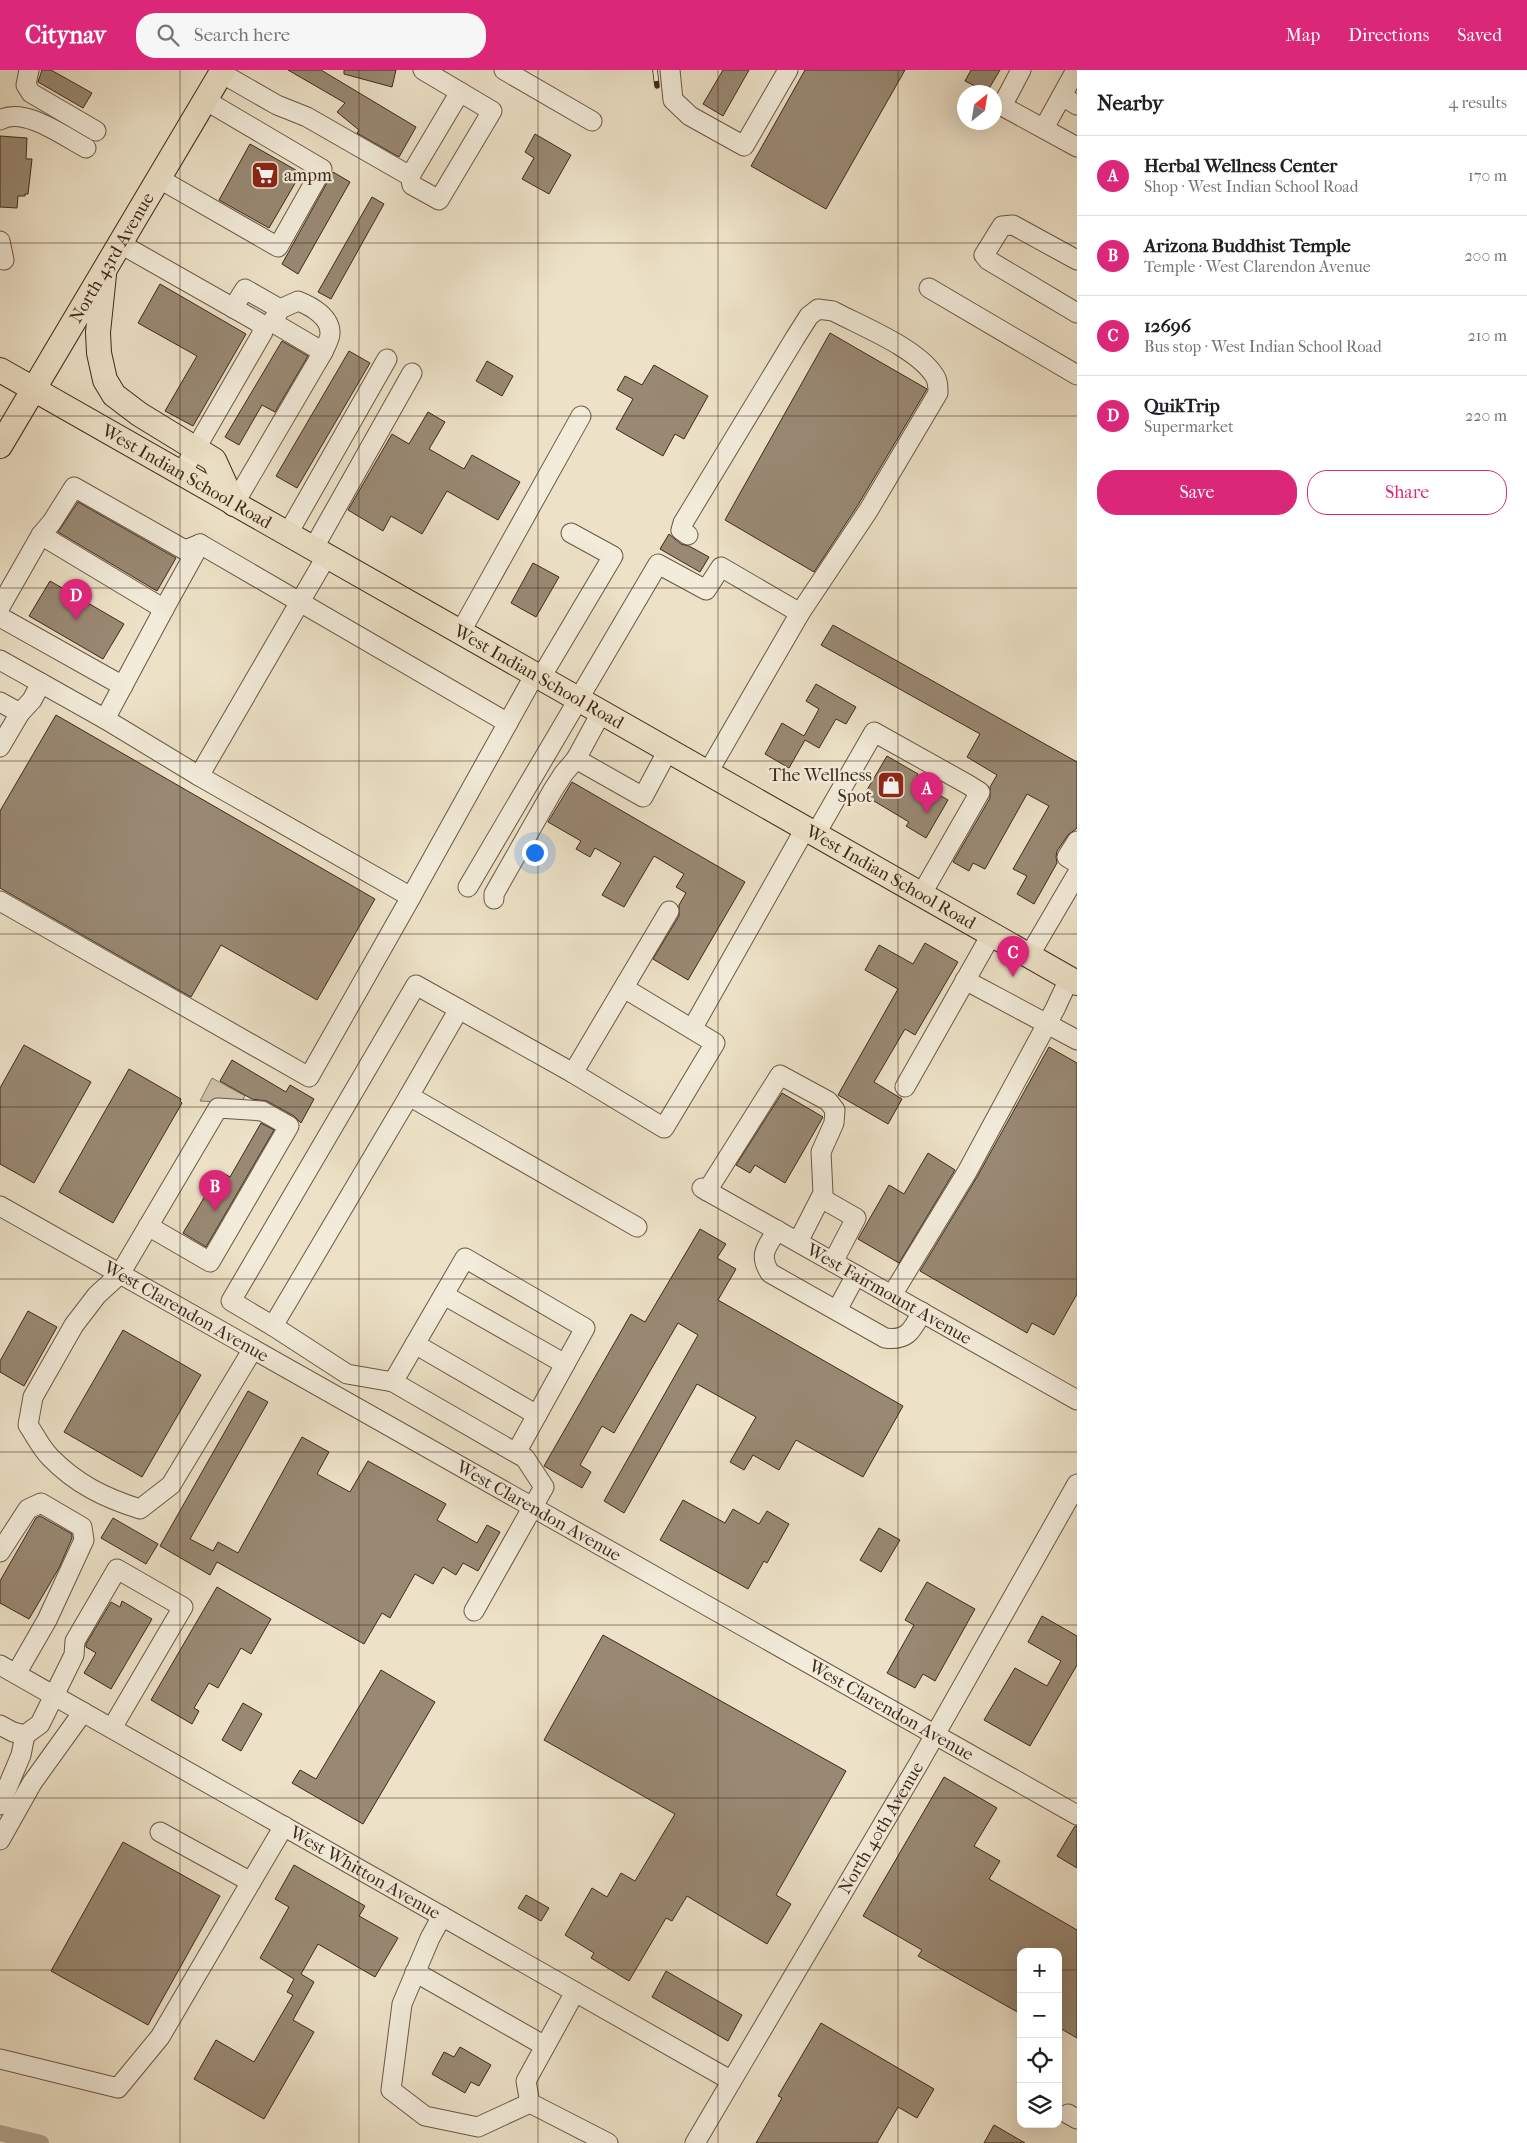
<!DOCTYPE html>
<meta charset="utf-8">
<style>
body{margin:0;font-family:"IM FELL French Canon",serif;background:#f6f6f6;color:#202124}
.controls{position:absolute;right:15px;bottom:15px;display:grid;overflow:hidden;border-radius:10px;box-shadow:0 5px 20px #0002}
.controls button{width:45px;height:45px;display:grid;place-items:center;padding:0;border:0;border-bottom:1px solid #e0e0e0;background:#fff;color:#202124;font:25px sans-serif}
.compass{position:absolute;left:957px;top:15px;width:45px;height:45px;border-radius:50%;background:#fff;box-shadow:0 5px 20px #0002;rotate:30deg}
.you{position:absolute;left:534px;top:782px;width:18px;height:18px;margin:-12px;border:4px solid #fff;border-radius:50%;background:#1a73e8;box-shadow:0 0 0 8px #1a73e833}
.badge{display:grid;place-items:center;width:32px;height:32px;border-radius:50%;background:#db2777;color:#fff;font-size:16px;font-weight:700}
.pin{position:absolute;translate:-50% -41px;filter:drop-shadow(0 1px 2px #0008)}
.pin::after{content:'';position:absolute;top:26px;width:18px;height:15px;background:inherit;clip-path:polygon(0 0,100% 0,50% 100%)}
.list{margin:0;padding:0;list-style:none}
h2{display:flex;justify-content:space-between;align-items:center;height:65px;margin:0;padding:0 20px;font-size:21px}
h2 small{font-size:16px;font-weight:400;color:#757577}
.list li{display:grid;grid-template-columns:32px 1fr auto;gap:15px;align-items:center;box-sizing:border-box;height:80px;padding:0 20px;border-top:1px solid #e0e0e0}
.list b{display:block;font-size:19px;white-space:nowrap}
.list p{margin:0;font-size:16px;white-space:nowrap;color:#757577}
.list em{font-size:16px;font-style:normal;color:#757577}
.actions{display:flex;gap:10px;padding:15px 20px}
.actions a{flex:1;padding:11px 0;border:1px solid #db2777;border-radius:20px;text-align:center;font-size:18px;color:#db2777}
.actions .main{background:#db2777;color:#fff}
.icon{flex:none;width:28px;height:28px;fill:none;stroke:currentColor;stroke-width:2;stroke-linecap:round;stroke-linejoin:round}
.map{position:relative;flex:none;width:1077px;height:2073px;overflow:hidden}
header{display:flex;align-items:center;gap:30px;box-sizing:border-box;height:70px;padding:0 25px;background:#db2777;color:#fff}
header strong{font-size:24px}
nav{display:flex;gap:28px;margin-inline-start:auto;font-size:18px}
.search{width:350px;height:45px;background:#f6f6f6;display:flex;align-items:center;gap:12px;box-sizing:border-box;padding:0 18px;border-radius:20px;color:#757577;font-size:19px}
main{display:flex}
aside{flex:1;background:#fff}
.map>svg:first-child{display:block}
.green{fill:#cfc3aa;stroke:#877662}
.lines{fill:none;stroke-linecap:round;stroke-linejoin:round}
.canal{stroke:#b2a38d;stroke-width:16}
.building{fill:#998974;stroke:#3f291a}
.minor-casing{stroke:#6a5746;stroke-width:21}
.major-casing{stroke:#3f291a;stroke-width:26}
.minor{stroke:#f3ecdb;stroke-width:19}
.major{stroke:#ede2c8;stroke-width:24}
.rail-casing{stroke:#3f291a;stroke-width:5.5}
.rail{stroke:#f3ecdb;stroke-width:4;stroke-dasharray:11;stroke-linecap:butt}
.grid{fill:none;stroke:#3f291a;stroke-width:1;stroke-opacity:0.55}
.labels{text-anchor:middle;stroke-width:4.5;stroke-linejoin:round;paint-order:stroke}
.poi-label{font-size:18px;fill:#3f291a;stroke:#f3ecdb;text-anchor:start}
.street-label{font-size:18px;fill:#3f291a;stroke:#f3ecdb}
</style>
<header>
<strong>Citynav</strong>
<div class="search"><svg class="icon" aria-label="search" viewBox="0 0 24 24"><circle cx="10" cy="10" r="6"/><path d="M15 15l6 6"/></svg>Search here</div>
<nav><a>Map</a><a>Directions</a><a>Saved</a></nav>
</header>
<main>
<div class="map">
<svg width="1077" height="2073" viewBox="0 0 1077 2073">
<rect width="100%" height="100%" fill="#ede2c8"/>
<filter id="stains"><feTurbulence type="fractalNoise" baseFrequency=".004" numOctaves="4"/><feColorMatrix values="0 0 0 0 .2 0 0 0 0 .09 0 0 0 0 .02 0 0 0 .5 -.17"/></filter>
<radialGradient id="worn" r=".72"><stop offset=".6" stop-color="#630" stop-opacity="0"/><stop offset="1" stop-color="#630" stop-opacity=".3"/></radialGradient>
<path class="green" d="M212,1008L245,1026L241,1033L200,1031Z"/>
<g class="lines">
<path class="canal" d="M0,2063L41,2073"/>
</g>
<path class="building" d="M42,0H51L92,23L83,38L38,12Z
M288,0H321L416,57L399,87L357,63L359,60L337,42L345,33Z
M344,0H396L392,17L344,4Z
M723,0H749L723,46L703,34Z
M805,0H905L826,139L751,96Z
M971,0H1000L987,22L965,11Z
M535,64L571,85L549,124L522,109L534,88L525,82Z
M0,66L27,68L26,89H32L28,124H25V126H18L17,138L0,137Z
M250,74L301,103L269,158L219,130Z
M333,102L350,112L298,204L282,194Z
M372,127L384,134L331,229L318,222Z
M160,214L246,264L193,356L165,341L197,286L138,253Z
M830,263L927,319L858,435L814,502L725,450Z
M282,271L308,286L275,342L262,335L239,375L225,367Z
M349,281L370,293L297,418L276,406Z
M487,291L513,306L502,326L476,311Z
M654,295L708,326L684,369L675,364L663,386L616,359L633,329L617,320L625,306L642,315Z
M428,342L445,352L429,379L464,399L472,385L520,412L498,450L447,421L422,464L391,446L383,461L348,440L392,364L409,374Z
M78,432L176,488L157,521L58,462Z
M669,464L681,474L689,476L709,487L700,502L660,479Z
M533,493L559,507L536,547L511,533Z
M50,511L124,554L103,589L29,546Z
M833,555L1077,692V758L1068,765L1057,781L1056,787L1057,793L1034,834L1017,824L1027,806L1013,799L1049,736L1027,724L985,799L973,793L969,801L953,792L990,728V717L997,705L967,687L980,664L821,575Z
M816,614L856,637L846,654L836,649L819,678L805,670L789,698L765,684L782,653L804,666L819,639L806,631Z
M56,645L375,829L317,930L221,875L191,927L0,818V741Z
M887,686L918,704L915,711L948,730L926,768L906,756L909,752L864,725Z
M572,712L745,812L688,910L653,889L679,846V835L686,823L676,817L684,804L654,786L624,837L602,825L621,793L595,778L590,787L576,779L581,771L548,752Z
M925,873L958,892L915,965L905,959L874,1012L902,1029L888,1054L838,1025L898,919L865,900L879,875L913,894Z
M24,975L91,1012L34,1113L0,1094V1018Z
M1049,977L1077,993V1224L1054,1265L1032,1253L1027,1263L920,1201L977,1107Z
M232,990L286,1022L290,1015L314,1029L301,1053L294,1046L267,1031L252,1029L220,1011Z
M129,999L181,1029L180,1031L182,1033L113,1153L59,1122Z
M782,1023L823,1047L785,1113L755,1095L750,1103L736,1095Z
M261,1053L274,1060L206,1177L183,1163L220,1101L230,1107Z
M928,1083L955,1100L899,1193L858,1169L889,1115L904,1124Z
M700,1159L726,1174L717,1188L736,1199L718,1230L903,1336L863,1407L796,1370L779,1400L753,1385L744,1400L730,1392L756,1347L697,1314L624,1443L604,1431L698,1265L678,1253L614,1363L602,1356L580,1395L591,1402L582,1418L544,1396L631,1244L645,1252Z
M28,1241L57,1257L24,1316L0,1302V1291Z
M123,1260L201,1305L142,1407L64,1362Z
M248,1321L268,1332L190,1469L213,1481L218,1472L238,1483L302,1367L329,1382L317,1404L350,1422L368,1391L446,1434L437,1450L477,1473L487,1455L500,1462L478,1501L463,1493L456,1505L443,1497L433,1514L415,1504L390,1548L382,1543L364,1574L217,1492L210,1505L160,1476Z
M683,1430L725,1453L733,1439L759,1454L767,1441L789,1454L767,1493L764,1491L748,1519L660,1470Z
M40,1446L72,1464V1468L59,1498L29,1549L0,1533V1511L36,1448Z
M113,1448L158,1474L146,1494L101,1468Z
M879,1458L900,1470L881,1502L860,1490Z
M927,1512L975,1539L935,1611L923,1604L915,1618L887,1603L914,1555L905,1550Z
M217,1517L271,1549L251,1584L241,1578L218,1618L209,1613L194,1638L199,1641L192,1654L151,1630Z
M122,1531L152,1549L111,1619L84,1603L96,1583L86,1577V1574L111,1532L120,1537Z
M1042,1546L1077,1566V1595L1030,1676L984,1650L1015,1598L1047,1616L1061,1591L1028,1572Z
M603,1565L846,1701L776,1825L791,1834L767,1874L687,1826L672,1851L666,1848L629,1911L591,1888L594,1883L565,1865L592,1818L607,1827L621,1803L635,1811L675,1744L544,1670Z
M381,1600L435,1632L363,1754L292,1713L300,1700L316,1709Z
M243,1633L262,1644L241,1681L222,1670Z
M944,1707L997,1738L974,1776L1000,1791L989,1809L1077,1860V1968L1058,1957V1882H1021V1944L918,1886L922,1880L863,1846Z
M1075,1756H1077V1798L1057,1786Z
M123,1772L220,1826L148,1955L51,1901Z
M294,1795L365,1836L359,1846L398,1868L375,1907L318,1874L301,1904L314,1912L293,1950L314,1962L264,2049L194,2009L216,1970L254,1992L293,1925L287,1922L294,1909L260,1888L289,1837L275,1829Z
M526,1825L549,1838L541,1851L518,1838Z
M666,1901L742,1945L728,1971L652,1927Z
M821,1953L934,2019L917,2048L898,2037L877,2073H756L782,2028L778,2026Z
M460,1977L491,1995L479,2016L471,2012L465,2023L432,2004L444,1982L454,1987Z
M994,2055L1025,2073H984Z"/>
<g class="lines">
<g class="minor-casing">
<g id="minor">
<path d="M29,0L26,15L31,23L96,61"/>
<path d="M423,0L460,22"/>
<path d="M504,0L592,51"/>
<path d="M670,0L673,30L690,46L744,76L788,0"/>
<path d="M1021,0L1002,36L1077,77"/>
<path d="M221,3L277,35L307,47L410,106L412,115L439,130L492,41L460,22L410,106"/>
<path d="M1062,26L1077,35"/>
<path d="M0,50C24,36 65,67 86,78"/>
<path d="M1044,58L1076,0"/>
<path d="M158,108L278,177L322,99L205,30"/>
<path d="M0,171L4,190"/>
<path d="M119,173L258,252L262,257L263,262L181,404"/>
<path d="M1077,190L1013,155L1002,156L984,185L988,190L1077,243"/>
<path d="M929,218L1077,305"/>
<path d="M233,238L245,219L280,239L274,249"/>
<path d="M280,239L298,231C311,236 331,247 330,264C330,269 325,277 323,282"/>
<path d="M234,434L323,282L272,252L262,257"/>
<path d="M41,465L164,539L200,474"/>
<path d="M287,465L387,289"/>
<path d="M688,465L681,460L683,453L795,268L809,246L818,239L833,241C861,256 917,278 934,305C938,310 938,317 938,323L868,441L800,543"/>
<path d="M200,474L508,653"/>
<path d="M313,479L412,303"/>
<path d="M326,487L199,706L411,827L534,606"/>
<path d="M0,537L41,465L52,452L74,417L185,480L200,474"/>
<path d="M0,547L123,616"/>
<path d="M460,563L581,346"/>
<path d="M0,590L105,649L164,539"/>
<path d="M540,609L613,486L571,463"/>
<path d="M0,632L20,643L0,677"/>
<path d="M20,643L32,630L41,613"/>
<path d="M601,643L576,689L643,727L667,682"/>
<path d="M105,649L199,706"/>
<path d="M815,765L874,662L967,714L980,722L921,825"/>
<path d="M1077,771L1067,787L1077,793"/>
<path d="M468,817L658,494L706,520L721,497L800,543L707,704"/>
<path d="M494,829V824L553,720L564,703L576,689"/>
<path d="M0,831L309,1007L411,827"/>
<path d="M1029,886L1077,804"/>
<path d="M965,910L1077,970"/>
<path d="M624,918L715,973L664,1058L573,1003L669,841"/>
<path d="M692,959L805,759"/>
<path d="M573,1003L416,915L231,1231L273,1256L409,1026L637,1157"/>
<path d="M905,1017L991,865"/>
<path d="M409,1026L459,939"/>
<path id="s1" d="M702,1118L1077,1330"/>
<path d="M707,1121L780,1005L828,1031L835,1040L834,1053L821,1082L823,1123L798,1172"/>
<path d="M821,1128L856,1148L833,1192"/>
<path id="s2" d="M0,1136L1077,1745"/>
<path d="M148,1156L210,1192L289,1056L262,1041L218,1038L120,1204L97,1225L74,1255L33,1327L28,1355C35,1365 41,1378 50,1387C76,1414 105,1428 140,1439L171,1415L253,1279"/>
<path d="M777,1160C767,1177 758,1184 770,1203L885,1268C908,1271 912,1260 922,1242"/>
<path d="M444,1225L565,1294"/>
<path d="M892,1225L967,1102L1055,939L1069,909"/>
<path d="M837,1240L856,1205"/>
<path d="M273,1256L347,1304L393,1312"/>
<path d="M415,1274L537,1345"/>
<path d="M0,1482L28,1439L41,1433L82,1457L84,1470L47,1550L16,1604"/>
<path d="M474,1541L544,1417L525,1388L516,1383L393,1312L465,1188L585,1258L516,1383"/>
<path id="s3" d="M0,1595L730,2010"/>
<path d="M0,1655L13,1662L25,1665L40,1654L74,1585L75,1571L117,1499L183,1537L112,1658"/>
<path d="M0,1735L21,1685L25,1665"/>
<path d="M160,1762L251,1812L284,1756"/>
<path d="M0,1770L32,1713L83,1642"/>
<path d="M442,1846L430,1868L402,1934L391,2020L425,2046L478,2057L530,2033"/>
<path d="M415,1902L545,1976"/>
<path d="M575,1922L526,2011L530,2033L608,2073"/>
<path d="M0,1989L118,2018L160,1967L251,1812"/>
<path d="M1068,2044L1077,2049"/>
<path id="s4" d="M695,2073L919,1693L1077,1414"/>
</g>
</g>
<g class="major-casing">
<g id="major">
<path d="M104,205L98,262L99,283L105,310L114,325L139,344L214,390L234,434"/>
<path id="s5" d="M0,300L1077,913"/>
<path id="s6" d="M0,376L223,0"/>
</g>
</g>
<use href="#minor" class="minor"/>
<use href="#major" class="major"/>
<g class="rail-casing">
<path id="rail" d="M655,0L657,16"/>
</g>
<use href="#rail" class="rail"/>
</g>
<path class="grid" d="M180,0V2073M359,0V2073M538,0V2073M718,0V2073M898,0V2073M0,173H1077M0,346H1077M0,518H1077M0,691H1077M0,864H1077M0,1037H1077M0,1209H1077M0,1382H1077M0,1555H1077M0,1728H1077M0,1900H1021M1058,1900H1077"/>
<defs>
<g id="supermarket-square" transform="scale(1.4375)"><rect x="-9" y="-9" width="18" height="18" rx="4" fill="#8f2418" stroke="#f3ecdb"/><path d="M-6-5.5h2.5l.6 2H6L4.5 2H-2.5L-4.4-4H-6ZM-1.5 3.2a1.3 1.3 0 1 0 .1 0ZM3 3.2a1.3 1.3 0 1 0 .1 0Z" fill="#fff"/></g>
<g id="shop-square" transform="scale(1.4375)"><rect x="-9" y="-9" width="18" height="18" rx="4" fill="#8f2418" stroke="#f3ecdb"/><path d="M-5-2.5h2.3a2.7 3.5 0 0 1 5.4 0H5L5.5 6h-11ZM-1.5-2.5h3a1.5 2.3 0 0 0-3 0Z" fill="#fff"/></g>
</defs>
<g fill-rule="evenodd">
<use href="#supermarket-square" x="265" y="105"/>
<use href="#shop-square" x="891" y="715"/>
</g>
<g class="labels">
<g class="poi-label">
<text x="284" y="111">ampm</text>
<text x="872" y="711" text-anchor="end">The Wellness<tspan x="872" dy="21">Spot</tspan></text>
</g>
<g class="street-label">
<text dy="6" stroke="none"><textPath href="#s6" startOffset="219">North 43rd Avenue</textPath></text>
<text dy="6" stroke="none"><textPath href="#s5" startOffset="215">West Indian School Road</textPath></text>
<text dy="6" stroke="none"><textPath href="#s5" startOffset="620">West Indian School Road</textPath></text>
<text dy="6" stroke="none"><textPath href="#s5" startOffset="1025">West Indian School Road</textPath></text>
<text dy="6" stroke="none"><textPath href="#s1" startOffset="215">West Fairmount Avenue</textPath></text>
<text dy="6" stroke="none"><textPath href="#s2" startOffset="214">West Clarendon Avenue</textPath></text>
<text dy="6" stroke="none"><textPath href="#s2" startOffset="619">West Clarendon Avenue</textPath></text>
<text dy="6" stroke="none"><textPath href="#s2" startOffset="1024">West Clarendon Avenue</textPath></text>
<text dy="6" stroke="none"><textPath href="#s4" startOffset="366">North 40th Avenue</textPath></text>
<text dy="6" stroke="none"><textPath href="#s3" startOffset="420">West Whitton Avenue</textPath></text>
</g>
</g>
<rect width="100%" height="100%" filter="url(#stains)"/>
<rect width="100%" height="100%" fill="url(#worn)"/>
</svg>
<div class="controls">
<button>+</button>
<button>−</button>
<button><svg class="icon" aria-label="locate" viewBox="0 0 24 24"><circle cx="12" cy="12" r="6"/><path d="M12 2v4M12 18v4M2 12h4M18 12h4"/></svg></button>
<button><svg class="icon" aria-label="layers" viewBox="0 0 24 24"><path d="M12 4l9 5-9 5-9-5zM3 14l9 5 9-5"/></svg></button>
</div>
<svg class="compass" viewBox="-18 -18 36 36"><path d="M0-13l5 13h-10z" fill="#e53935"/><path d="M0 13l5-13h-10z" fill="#757577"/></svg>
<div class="you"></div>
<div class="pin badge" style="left:927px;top:743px">A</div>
<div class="pin badge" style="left:215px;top:1141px">B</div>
<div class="pin badge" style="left:1013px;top:907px">C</div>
<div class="pin badge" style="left:76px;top:550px">D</div>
</div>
<aside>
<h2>Nearby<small>4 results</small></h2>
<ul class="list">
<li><span class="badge">A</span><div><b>Herbal Wellness Center</b><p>Shop · West Indian School Road</p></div><em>170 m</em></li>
<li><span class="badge">B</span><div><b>Arizona Buddhist Temple</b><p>Temple · West Clarendon Avenue</p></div><em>200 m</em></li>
<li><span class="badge">C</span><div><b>12696</b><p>Bus stop · West Indian School Road</p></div><em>210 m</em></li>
<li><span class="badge">D</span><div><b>QuikTrip</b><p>Supermarket</p></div><em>220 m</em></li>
</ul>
<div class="actions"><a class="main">Save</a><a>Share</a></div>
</aside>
</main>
